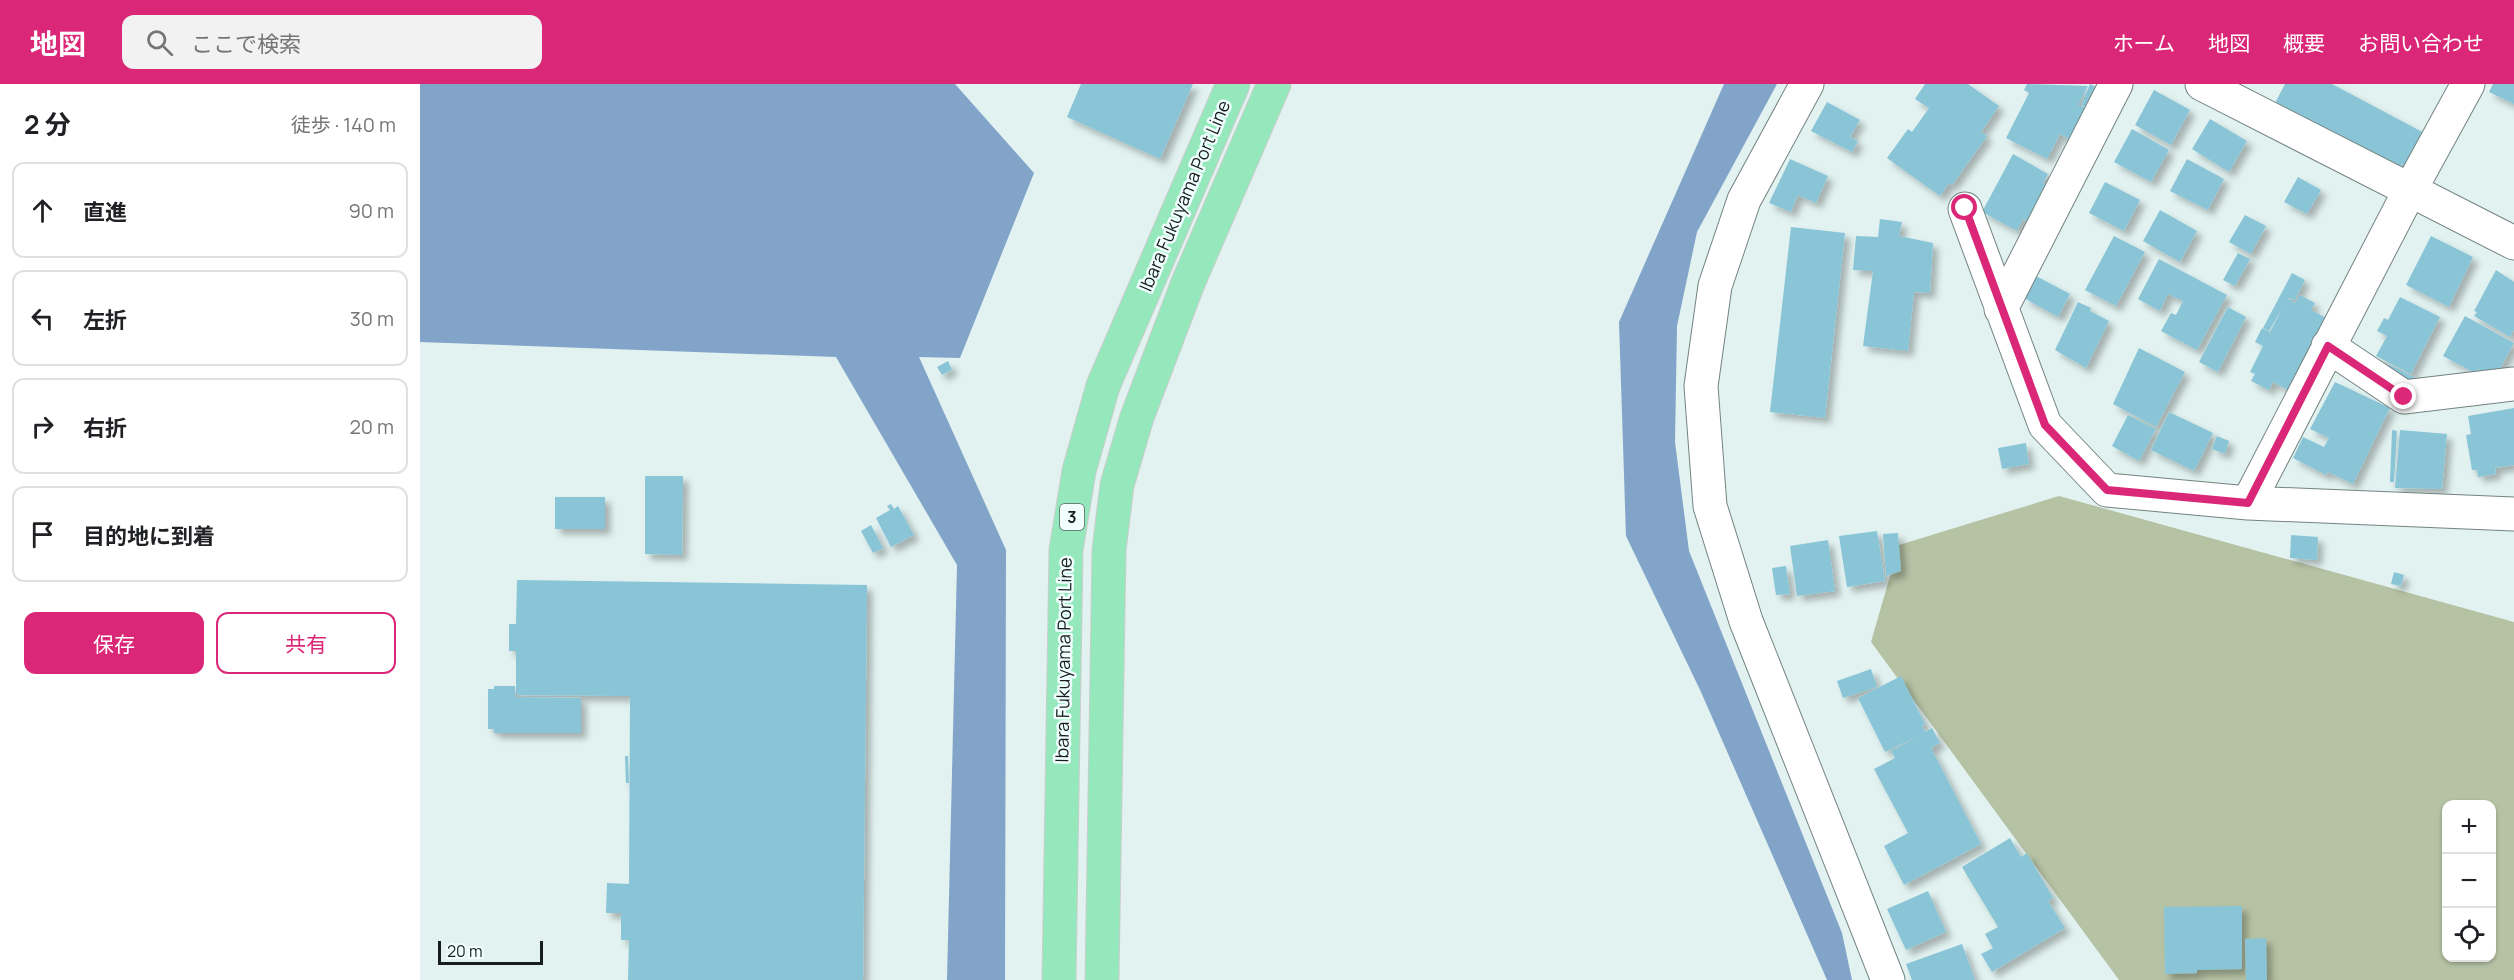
<!DOCTYPE html>
<html lang="ja">
<meta charset="utf-8">
<style>
body{margin:0;font-family:Manrope,"Noto Sans JP",sans-serif;background:#f2f2f2;color:#202124}
.controls{position:absolute;right:18px;bottom:18px;display:grid;overflow:hidden;border-radius:12px;box-shadow:0 2px 4px #0004}
.controls button{width:54px;height:54px;display:grid;place-items:center;padding:0;border:0;border-bottom:2px solid #e0e0e0;background:#fff;color:#202124;font:30px sans-serif}
.scale{position:absolute;left:18px;bottom:15px;width:105px;box-sizing:border-box;padding-left:6px;border:3px solid #171d1d;border-top:0;font-size:16px;line-height:21px;white-space:nowrap;color:#171d1d;-webkit-text-stroke:4px #f0fffd;paint-order:stroke}
.stop{position:absolute;width:18px;height:18px;margin:-14px;border:4px solid #db2777;border-radius:50%;background:#fff}
.stop.end{background:#db2777;border-color:#fff;box-shadow:0 2px 6px #0008}
.list{margin:0;padding:0;list-style:none}
h2{display:flex;justify-content:space-between;align-items:center;height:78px;margin:0;padding:0 24px;font-size:26px}
h2 small{font-size:20px;font-weight:400;color:#757577}
.list li{display:grid;grid-template-columns:39px 1fr auto;gap:18px;align-items:center;box-sizing:border-box;height:96px;margin:0 12px 12px;padding:0 12px;border:2px solid #e0e0e0;border-radius:12px}
.list b{display:block;font-size:22px;white-space:nowrap}
.list em{font-size:20px;font-style:normal;color:#757577}
.actions{display:flex;gap:12px;padding:18px 24px}
.actions a{flex:1;padding:14px 0;border:2px solid #db2777;border-radius:12px;text-align:center;font-size:21px;color:#db2777}
.actions .main{background:#db2777;color:#fff}
.icon{flex:none;width:33px;height:33px;fill:none;stroke:currentColor;stroke-width:2;stroke-linecap:round;stroke-linejoin:round}
.map{position:relative;flex:none;width:2094px;height:896px;overflow:hidden}
header{display:flex;align-items:center;gap:36px;box-sizing:border-box;height:84px;padding:0 30px;background:#db2777;color:#fff}
header strong{font-size:28px}
nav{display:flex;gap:33px;margin-inline-start:auto;font-size:21px}
.search{width:420px;height:54px;background:#f2f2f2;display:flex;align-items:center;gap:15px;box-sizing:border-box;padding:0 21px;border-radius:12px;color:#757577;font-size:22px}
main{display:flex}
aside{flex:1;background:#fff}
.map>svg:first-child{display:block}
.green{fill:#b6c2a4;fill-rule:evenodd}
.water{fill:#82a4c9}
.building{fill:#89c5d7;filter:url(#shadow)}
.lines{fill:none;stroke-linecap:round;stroke-linejoin:round}
.minor-casing{stroke:#738381;stroke-width:35}
.major-casing{stroke:#cccdcd;stroke-width:35}
.minor{stroke:#fff;stroke-width:33}
.major{stroke:#94e8bb;stroke-width:33}
.route{stroke:#db2777;stroke-width:8}
.labels{text-anchor:middle;stroke-width:5;stroke-linejoin:round;paint-order:stroke}
.shield{fill:#f0fffd;stroke:#586160;stroke-width:1.5}
.shield-label{font-size:16px;font-weight:bold;fill:#171d1d}
.street-label{font-size:18px;fill:#171d1d;stroke:#f0fffd}
</style>
<header>
<strong>地図</strong>
<div class="search"><svg class="icon" aria-label="search" viewBox="0 0 24 24"><circle cx="10" cy="10" r="6"/><path d="M15 15l6 6"/></svg>ここで検索</div>
<nav><a>ホーム</a><a>地図</a><a>概要</a><a>お問い合わせ</a></nav>
</header>
<main>
<aside>
<h2>2 分<small>徒歩 · 140 m</small></h2>
<ul class="list">
<li><svg class="icon" aria-label="ahead" viewBox="0 0 24 24"><path d="M12 20V5M6 11l6-6 6 6"/></svg><div><b>直進</b></div><em>90 m</em></li>
<li><svg class="icon" aria-label="left" viewBox="0 0 24 24"><path d="M17 20v-9H6M10 6l-5 5 5 5"/></svg><div><b>左折</b></div><em>30 m</em></li>
<li><svg class="icon" aria-label="right" viewBox="0 0 24 24"><path d="M7 20v-9h11M14 6l5 5-5 5"/></svg><div><b>右折</b></div><em>20 m</em></li>
<li><svg class="icon" aria-label="arrive" viewBox="0 0 24 24"><path d="M6 21V4h12l-3 4 3 4H6"/></svg><div><b>目的地に到着</b></div></li>
</ul>
<div class="actions"><a class="main">保存</a><a>共有</a></div>
</aside>
<div class="map">
<svg width="2094" height="896" viewBox="0 0 2094 896">
<defs>
<filter id="shadow"><feDropShadow dx="5.5" dy="5.5" stdDeviation="3" flood-color="#0004"/></filter>
</defs>
<rect width="100%" height="100%" fill="#e1f2f0"/>
<path class="green" d="M1639,412L2094,538V896H1699L1451,558L1479,461ZM2026,720H2072V874H2026Z"/>
<path class="water" d="M0,0H535L614,89L540,274L499,273L586,466L585,896H527L537,481L416,273L0,258Z
M1304,0H1357L1277,148L1257,242L1255,358L1269,467L1422,849L1432,896H1407L1281,608L1206,452L1199,238Z"/>
<path class="building" d="M661,0H773L740,75L647,33Z
M1505,0H1548L1579,22L1561,48L1567,52L1532,101L1529,99L1520,112L1467,74L1488,45L1492,48L1509,24L1495,15Z
M1607,0L1668,2L1658,21L1665,24L1649,55L1640,50L1627,75L1586,54L1609,9L1604,6Z
M1670,0L1680,5L1666,23L1661,21Z
M1865,0H1912L2006,50L1988,84L1982,80L1976,92L1852,25Z
M2073,0H2094V20L2069,8Z
M1734,6L1770,26L1751,61L1715,41Z
M1407,18L1440,36L1430,53L1438,57L1432,68L1391,47Z
M1790,35L1827,57L1809,88L1772,65Z
M1712,45L1749,66L1731,98L1694,78Z
M1593,70L1628,90L1623,99L1629,103L1610,139L1603,135L1597,147L1562,128Z
M1370,75L1408,92L1396,119L1378,111L1371,128L1349,119Z
M1767,75L1804,95L1788,126L1750,107Z
M1878,93L1901,106L1887,130L1864,118Z
M1685,98L1720,116L1704,147L1669,129Z
M1740,126L1777,147L1760,178L1723,157Z
M1825,131L1846,142L1831,170L1809,158Z
M1460,135L1482,138L1479,152L1513,159L1510,209L1494,208L1488,267L1443,262L1453,187L1433,186L1436,152L1458,153Z
M1371,143L1425,149L1405,334L1350,328Z
M1694,152L1725,168L1696,222L1665,206Z
M2011,152L2053,173L2029,223L1986,201Z
M1818,169L1830,175L1815,202L1803,196Z
M1739,175L1807,211L1777,266L1741,247L1751,229L1756,231L1763,217L1748,210L1740,227L1718,215Z
M2076,186L2094,198V246L2090,253L2054,232L2057,228L2054,227Z
M1872,189L1885,196L1875,216L1867,214L1875,219L1880,211L1895,219L1891,226L1908,235L1870,307L1853,298L1849,306L1831,297L1835,290L1830,288L1843,262L1835,258L1842,244L1850,248L1863,223L1849,247L1843,244Z
M1616,192L1650,210L1638,233L1604,214Z
M1980,213L2020,233L1991,290L1956,272L1967,252L1957,247L1964,234L1968,236Z
M1658,218L1671,224L1670,227L1689,237L1666,284L1635,266Z
M1808,223L1826,233L1798,288L1779,278Z
M2045,232L2094,259L2075,294L2058,285L2055,289L2023,272Z
M1719,264L1765,288L1736,343L1693,320Z
M528,277L532,286L522,291L517,283Z
M1968,280L1994,293L1989,301L1964,288Z
M1915,298L1970,324L1933,400L1908,388L1906,391L1873,374L1883,353L1904,363L1909,354L1890,345Z
M2094,324V381L2075,384L2076,390L2058,393L2057,386H2052L2046,351L2051,350L2048,332Z
M1749,328L1793,349L1774,387L1731,366Z
M1708,331L1736,345L1719,377L1692,362Z
M1972,346L1977,347L1974,398H1970Z
M1980,346L2027,350L2022,405L1975,404Z
M1797,352L1809,357L1805,370L1792,365Z
M1606,359L1609,380L1582,385L1578,364Z
M225,392H263L262,471L225,470Z
M135,413H185V445H135Z
M471,420L474,425L478,422L494,451L471,463L456,434L470,426L467,422Z
M451,441L463,464L453,469L441,447Z
M1457,447L1465,497L1427,503L1419,452Z
M1478,449L1481,487L1466,492L1463,450Z
M1871,451L1898,453L1897,476L1870,474Z
M1408,456L1415,507L1377,512L1370,462Z
M1366,482L1370,510L1356,511L1352,484Z
M1974,488L1984,491L1981,502L1971,500Z
M97,496L447,501L443,896H208L209,856H201V829H186L187,799L209,800L210,612L96,611V567H89V540H96Z
M1451,585L1457,603L1423,614L1417,597Z
M1481,592L1505,640L1502,642L1505,648L1512,644L1520,659L1511,664L1561,760L1484,801L1464,762L1488,749L1454,685L1475,674L1471,667L1500,651L1465,668L1438,614Z
M74,602H95V613L161,614V649H74V645H68V605H74Z
M205,672H208L209,699H206Z
M1590,754L1601,773L1607,769L1633,814L1628,817L1645,844L1572,888L1561,870L1573,864L1565,850L1578,843L1542,783Z
M1508,807L1526,848L1486,866L1467,825Z
M1822,822V885L1777,886V889L1745,890L1744,823Z
M1846,854L1847,896H1826L1825,855Z
M1542,860L1555,896H1492L1486,880Z"/>
<g class="lines">
<g class="minor-casing">
<path id="minor" d="M1387,0L1324,116L1295,202L1281,302L1290,422L1326,537L1468,896
M1782,0L2094,159
M1545,125L1625,341L1687,406L1828,419L2094,430
M1581,225L1696,0
M1908,262L1984,313L2094,300
M1828,419L1990,106L2048,0"/>
</g>
<g class="major-casing">
<path id="major" d="M639,896L646,466L659,387L683,302L813,0
M682,896L689,466L697,401L717,333L768,199L854,0"/>
</g>
<use href="#minor" class="minor"/>
<use href="#major" class="major"/>
</g>
<g class="lines">
<path class="route" d="M1545,124L1625,341L1687,406L1828,419L1908,262L1984,313"/>
</g>
<g class="labels">
<rect class="shield" x="640" y="420" width="24" height="26" rx="4.5"/>
<g class="shield-label">
<text x="652" y="439">3</text>
</g>
<g class="street-label">
<text transform="translate(765 112) rotate(-67)" y="6">Ibara Fukuyama Port Line</text>
<text transform="translate(644 576) rotate(-89)" y="6">Ibara Fukuyama Port Line</text>
</g>
</g>
</svg>
<div class="controls">
<button>+</button>
<button>−</button>
<button><svg class="icon" aria-label="locate" viewBox="0 0 24 24"><circle cx="12" cy="12" r="6"/><path d="M12 2v4M12 18v4M2 12h4M18 12h4"/></svg></button>
</div>
<div class="scale">20 m</div>
<div class="stop" style="left:1545px;top:124px"></div>
<div class="stop end" style="left:1984px;top:313px"></div>
</div>
</main>
